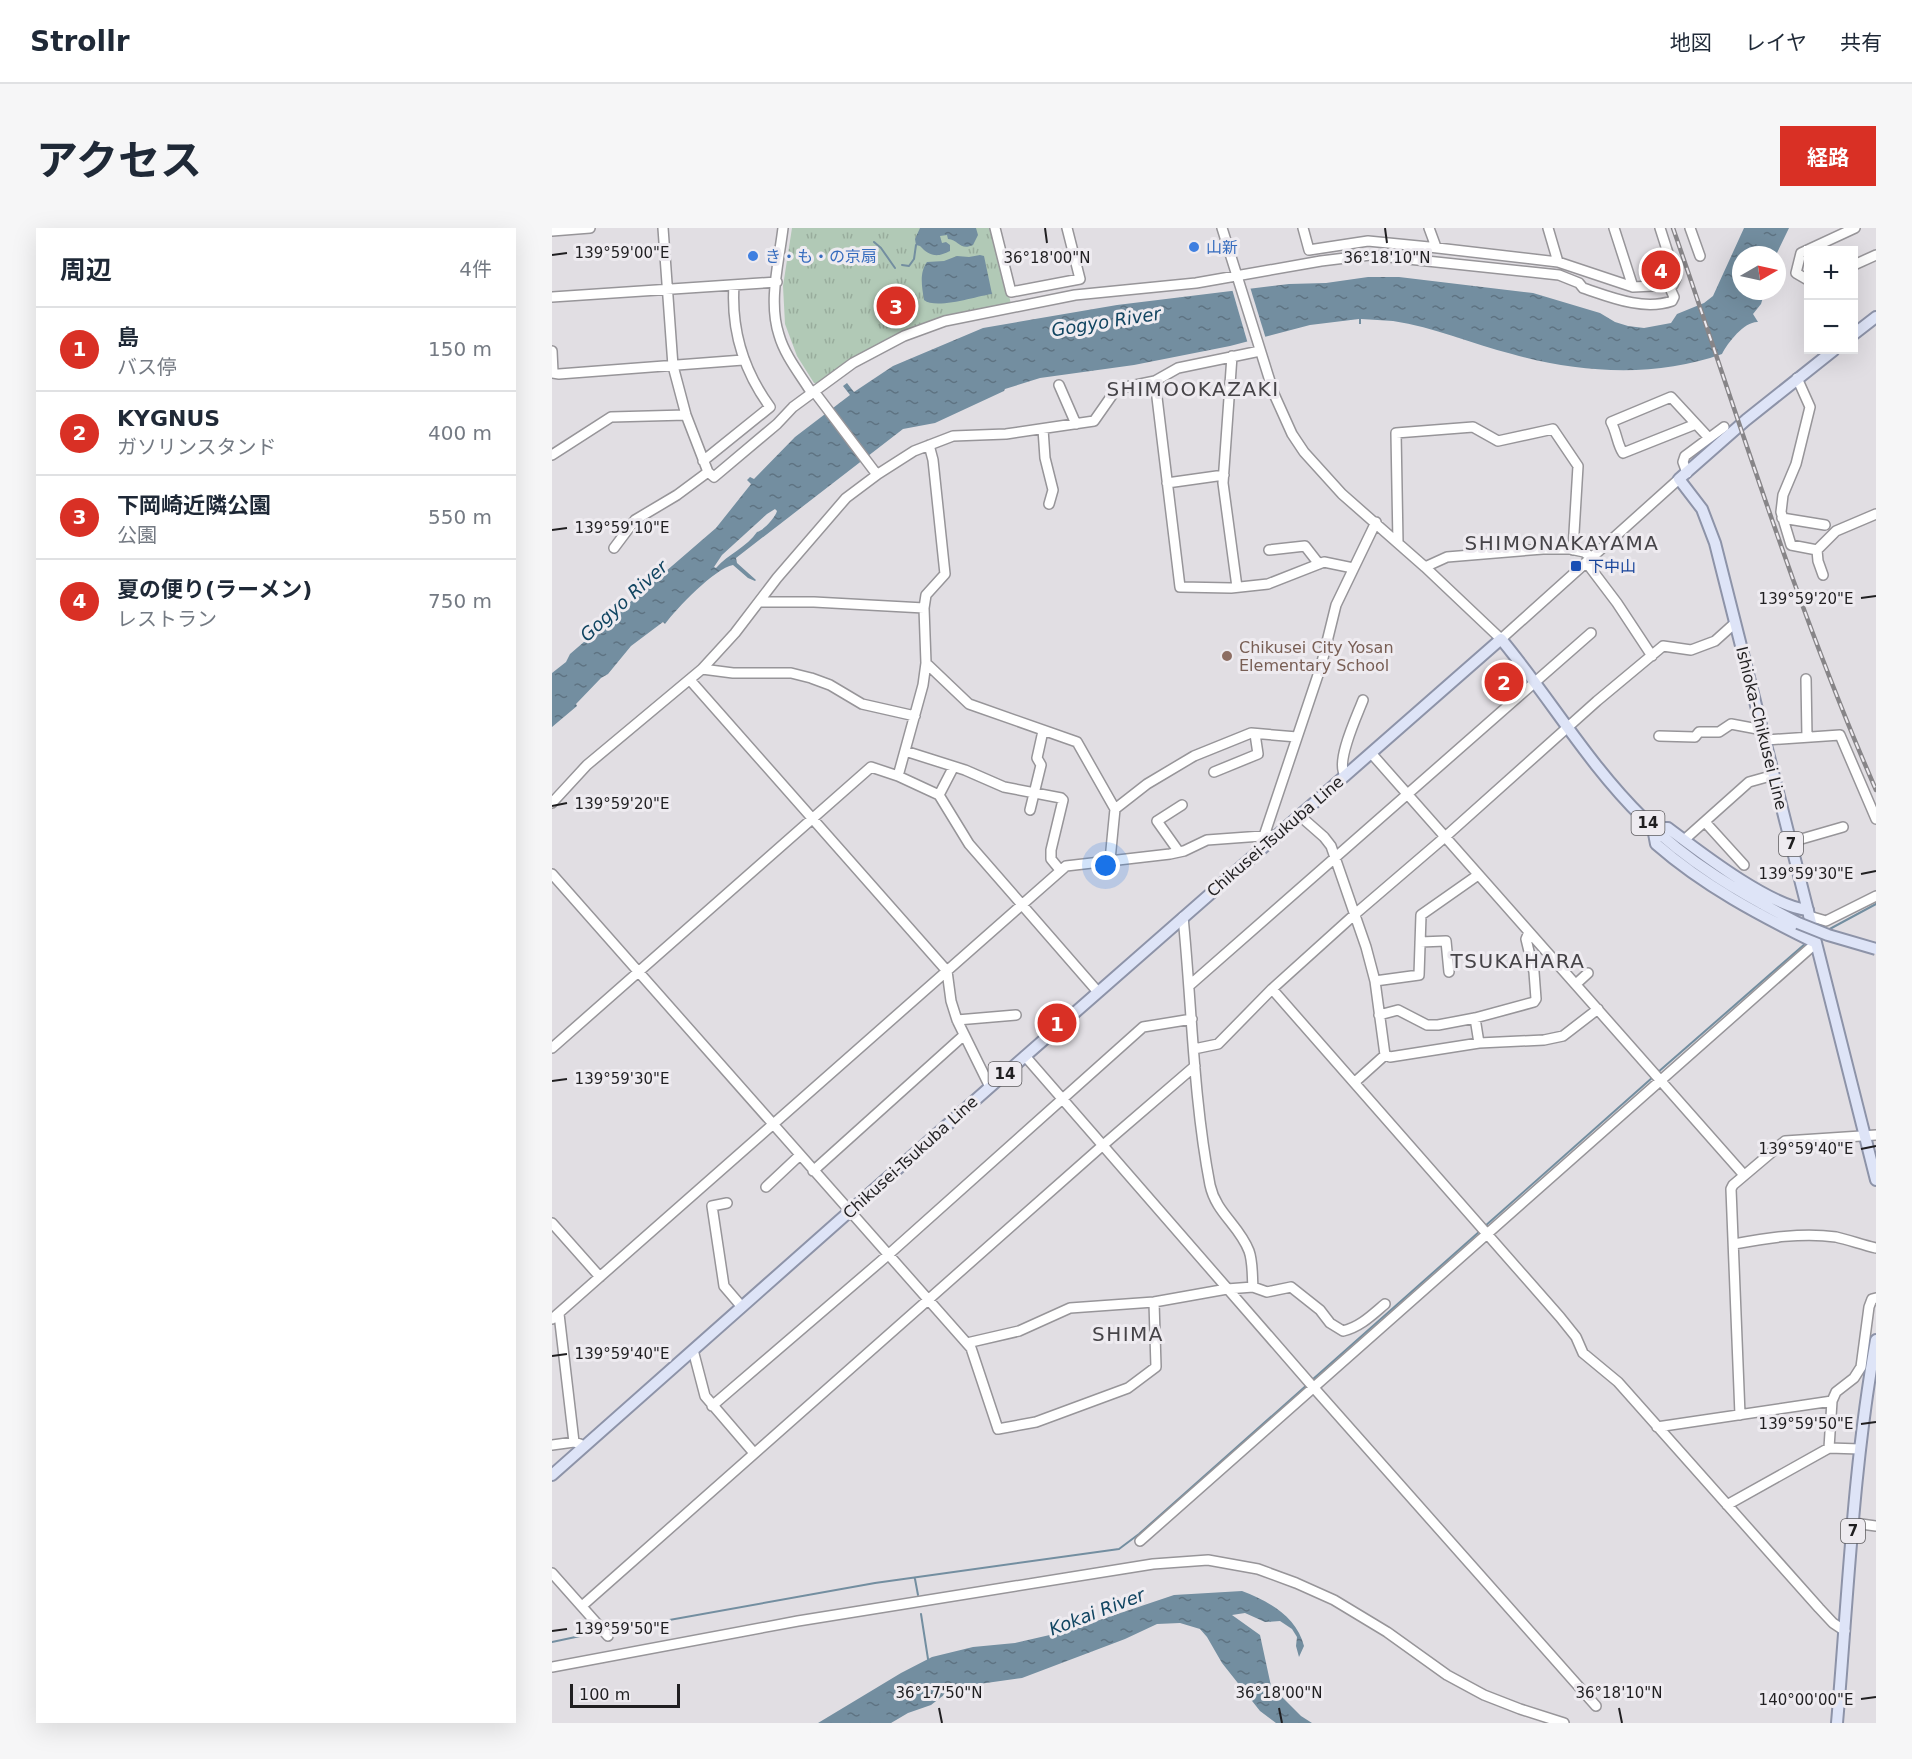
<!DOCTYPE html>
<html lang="ja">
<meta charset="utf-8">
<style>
body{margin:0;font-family:"DejaVu Sans","Noto Sans JP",sans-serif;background:#f6f6f7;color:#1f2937}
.controls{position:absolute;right:18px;top:18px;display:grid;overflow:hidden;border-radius:0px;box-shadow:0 6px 24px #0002}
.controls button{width:54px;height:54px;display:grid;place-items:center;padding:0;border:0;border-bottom:2px solid #e0e1e3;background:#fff;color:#1f2937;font:30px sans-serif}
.compass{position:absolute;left:1180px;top:18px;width:54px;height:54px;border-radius:50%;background:#fff;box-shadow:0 6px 24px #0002;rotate:81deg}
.scale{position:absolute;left:18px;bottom:15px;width:110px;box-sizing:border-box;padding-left:6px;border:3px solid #201f21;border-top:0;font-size:16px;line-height:21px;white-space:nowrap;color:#201f21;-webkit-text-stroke:4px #eeebf0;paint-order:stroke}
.you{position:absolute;left:554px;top:638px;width:21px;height:21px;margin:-15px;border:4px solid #fff;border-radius:50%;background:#1a73e8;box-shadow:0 0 0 9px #1a73e833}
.badge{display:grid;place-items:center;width:39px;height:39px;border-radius:50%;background:#d93025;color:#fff;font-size:20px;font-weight:700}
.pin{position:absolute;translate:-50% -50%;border:3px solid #fff;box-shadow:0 2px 6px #0006}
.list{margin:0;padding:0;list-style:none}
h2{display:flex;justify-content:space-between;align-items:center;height:78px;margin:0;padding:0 24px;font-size:26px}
h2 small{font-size:20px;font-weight:400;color:#747a83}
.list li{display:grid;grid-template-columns:39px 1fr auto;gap:18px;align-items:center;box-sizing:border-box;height:84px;padding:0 24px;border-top:2px solid #e0e1e3}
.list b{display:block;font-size:22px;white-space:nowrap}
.list p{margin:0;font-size:20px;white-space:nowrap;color:#747a83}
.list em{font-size:20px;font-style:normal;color:#747a83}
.map{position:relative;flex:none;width:1324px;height:1495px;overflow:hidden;border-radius:0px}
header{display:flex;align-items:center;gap:36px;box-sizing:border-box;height:84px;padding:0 30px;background:#fff;border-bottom:2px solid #e0e1e3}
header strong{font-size:28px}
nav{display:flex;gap:33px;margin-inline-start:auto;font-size:21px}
.intro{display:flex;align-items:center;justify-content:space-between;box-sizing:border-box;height:144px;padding:0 36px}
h1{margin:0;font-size:42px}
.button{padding:15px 27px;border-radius:0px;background:#d93025;color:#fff;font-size:21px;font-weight:700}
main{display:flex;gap:36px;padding:0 36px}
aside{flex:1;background:#fff;border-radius:0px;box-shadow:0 6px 24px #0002}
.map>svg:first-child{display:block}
.grass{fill:url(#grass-tufts)}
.water{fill:url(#water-ripples);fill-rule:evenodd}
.pier{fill:#e1dee3}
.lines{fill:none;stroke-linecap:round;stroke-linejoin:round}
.stream{stroke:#738ea0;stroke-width:2}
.minor-casing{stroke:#979599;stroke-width:12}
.major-casing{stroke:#8d93a8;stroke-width:14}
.minor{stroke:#fff;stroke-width:9}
.major{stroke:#dee4f7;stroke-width:10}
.rail-casing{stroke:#878588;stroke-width:4.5}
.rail{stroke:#eeebf0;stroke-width:2;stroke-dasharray:7;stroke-linecap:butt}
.major-bridge-casing{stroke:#8d93a8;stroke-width:14;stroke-linecap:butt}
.major-bridge{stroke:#dee4f7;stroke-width:10}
.ticks{fill:none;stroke:#201f21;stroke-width:2}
.shop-dot{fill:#3f7fe0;stroke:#eeebf0;stroke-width:2}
.transit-dot{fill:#1a4fb4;stroke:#eeebf0;stroke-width:2}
.education-dot{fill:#8d6e63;stroke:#eeebf0;stroke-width:2}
.labels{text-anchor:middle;stroke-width:6;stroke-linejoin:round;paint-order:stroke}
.shield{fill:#eeebf0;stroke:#5e5c5f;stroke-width:1.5}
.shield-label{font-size:15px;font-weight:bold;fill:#201f21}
.shop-label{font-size:16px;fill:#366cbe;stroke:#eeebf0;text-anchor:start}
.transit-label{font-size:16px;fill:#164399;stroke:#eeebf0;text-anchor:start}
.education-label{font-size:16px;fill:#785e54;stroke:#eeebf0;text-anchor:start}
.street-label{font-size:16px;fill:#201f21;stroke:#eeebf0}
.water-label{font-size:18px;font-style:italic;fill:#114561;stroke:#eeebf0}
.quarter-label{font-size:20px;letter-spacing:1.5px;fill:#464448;stroke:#eeebf0}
.ticks-label{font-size:15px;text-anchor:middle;fill:#201f21;stroke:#eeebf0;stroke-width:6;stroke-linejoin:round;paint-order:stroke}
</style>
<header>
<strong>Strollr</strong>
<nav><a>地図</a><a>レイヤ</a><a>共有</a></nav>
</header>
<div class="intro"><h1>アクセス</h1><a class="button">経路</a></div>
<main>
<aside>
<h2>周辺<small>4件</small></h2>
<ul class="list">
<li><span class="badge">1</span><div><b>島</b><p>バス停</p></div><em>150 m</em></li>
<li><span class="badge">2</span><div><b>KYGNUS</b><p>ガソリンスタンド</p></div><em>400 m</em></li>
<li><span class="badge">3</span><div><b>下岡崎近隣公園</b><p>公園</p></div><em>550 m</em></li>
<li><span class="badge">4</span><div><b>夏の便り(ラーメン)</b><p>レストラン</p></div><em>750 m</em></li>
</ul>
</aside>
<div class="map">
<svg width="1324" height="1495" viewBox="0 0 1324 1495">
<defs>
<pattern id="grass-tufts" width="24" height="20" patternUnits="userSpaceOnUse" patternTransform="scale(1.5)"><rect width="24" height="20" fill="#b1c9b6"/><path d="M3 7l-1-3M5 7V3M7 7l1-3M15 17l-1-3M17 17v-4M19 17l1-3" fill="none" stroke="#98ac9c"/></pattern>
<pattern id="water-ripples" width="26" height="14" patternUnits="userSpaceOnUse" patternTransform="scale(1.5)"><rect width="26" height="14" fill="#738ea0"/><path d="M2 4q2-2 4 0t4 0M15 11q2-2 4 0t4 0" fill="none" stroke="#5e7382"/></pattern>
</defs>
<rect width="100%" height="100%" fill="#e1dee3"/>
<path class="grass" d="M441,0L459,76L394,91L268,155H262L245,128L233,96L231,58L240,0Z"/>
<path class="water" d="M368,0H424L426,7L421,17C408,23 407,12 396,11L395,7L388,8L390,15L394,14L398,17V23C385,30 377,28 368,18L364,17L363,11Z
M1192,0H1237L1224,27H1189V63H1213L1209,76L1201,86L1206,94C1193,93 1176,114 1170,126C1103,150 1028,145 960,126C920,116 882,99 841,93C831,92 820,92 809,91V96H807V91L758,97L678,118L582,137L488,150L453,161L452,163L383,195L351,201L184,330L185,335L204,352L203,353L196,350L181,337C163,340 124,381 113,396L111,394L79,418L56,446L49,450L24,476L25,478L0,499V445L14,434L18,426L164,300L199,256L195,252L198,249L202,251L243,209L298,167L291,158L295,155L302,164L341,138L431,100L565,77L737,56L774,55L816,49H847L981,65L1048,85L1063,94L1076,98L1092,100L1119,95L1125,86L1152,75L1161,68ZM223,281L225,283C223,290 212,302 205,304C195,319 176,326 164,340L162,339L170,327L215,286Z
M428,27L432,28L440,66C425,68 384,82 372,72C370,59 367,45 375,34L392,33L405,28L417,29Z
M690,1363C717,1373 745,1389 752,1418L747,1429L744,1418L745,1409L740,1401L728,1393L713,1394L693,1385L680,1387L708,1407L719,1458L749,1488L760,1495H724L708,1483L670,1435L655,1409L648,1401L628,1395L605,1396L573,1411L470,1450L413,1458L397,1463L379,1477L356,1485L339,1495H266L349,1445L380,1429L421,1419L463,1415L515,1403L622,1367Z"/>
<path class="pier" d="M698,59L714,111L696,116L680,61Z"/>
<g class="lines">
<path class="stream" d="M322,14L329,20L343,40
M350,37L357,38L362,31L364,17
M1274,703L1324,676
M1105,845L1254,715
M932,999L1101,849
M760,1152L928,1003
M363,1351L366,1367
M369,1386L376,1431
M56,1403L323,1355L567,1321L587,1306L756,1156
M0,1414L47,1404"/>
<g class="minor-casing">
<path id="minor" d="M111,0L121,138L134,187L156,244L162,249L225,196L241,179L301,135L352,108L393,93L523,67L644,55L769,33L818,27L1007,47L1027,55L1031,60C1058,69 1091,83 1120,73L1122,69L1117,58
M231,0C227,34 216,74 227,107C233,128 248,146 259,164L264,166L323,244L326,246
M443,0L459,64L528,51L515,0
M670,0L722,166L740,206L752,224L790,266L873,339L949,411L1127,251
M751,0L757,22L816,13L877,19L1006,34L1081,59L1121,57L1124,50L1108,0
M877,0L884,19
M996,0L1006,34
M1062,0L1081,59
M1138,0L1148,28
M0,3L38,0
M1302,37L1324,27
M1256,52L1244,45L1249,25L1303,0
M0,69L225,54
M0,123L1,144
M680,128L671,255L685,359
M0,145L7,146L191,132
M1245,150L1258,179L1244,236L1231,267L1229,284L1239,317L1265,322
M603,153L628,359L679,360L716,356L772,334L801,340
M507,157L524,196
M1144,196L1071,225C1065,216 1065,205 1059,194L1119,169L1157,210
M491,201L493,230L501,262L497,276
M0,227L59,189L134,187
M151,233L218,179C191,142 179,102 182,57
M1135,245L1131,234L1133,228L1172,199
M615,255L672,247
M1230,290L1273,297
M846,315L844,205L921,199L946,213L1001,201L1026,238L1021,322
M62,320L83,292L125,267L156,244
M717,322L753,318L767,336
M1034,334L1065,375L1100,428
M873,339L895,329L991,321H1018L1032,324L1039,329
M1271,347L1266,333L1265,322L1284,303L1324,286
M208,374H262L372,380
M374,435L417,476L525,514L563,581L558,632
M150,441L181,445H239L259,450L278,457L310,476L363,488
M1254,451L1255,509
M138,452L395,743L399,773L405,792L438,859
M1107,508L1143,509L1147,504H1167L1179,496L1211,502
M1214,512L1288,507L1324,591
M353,523L413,542L452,559L509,570L511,572L499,622V631L508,642
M819,525L1192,947
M662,544L706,526L703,506
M793,547C783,534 805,488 811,472
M346,548L371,457L374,435L372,380L374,367L393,346L381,232L377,217
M387,567L401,540
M0,575L35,537L150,441L183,405L225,350L294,270L326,246L362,223L401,208L454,206L542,193L563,163L569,160L603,153L626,140L708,123
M563,581L595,556L642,528L699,505L745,509
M478,582L489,537L485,530L491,503
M747,587L772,609L779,618L814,719L823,753L833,827
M1153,594L1192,637
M712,608L769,438L784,377L824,294
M1132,612L1197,554L1222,547
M1239,614L1291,599
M627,624L605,593L630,577
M0,646L419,1120L446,1201L484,1194L576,1160L604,1139L602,1074
M1257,688L1274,693L1324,668
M631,689C640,778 641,869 658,957C664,985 687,997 697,1023C701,1034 700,1048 701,1059
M868,714L894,713L897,744
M823,753L867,747L869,687L926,647
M1024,756L1036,745
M638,757L1039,405
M720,761L1008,1089L1024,1109L1031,1125L1066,1154L1267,1380L1281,1395L1293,1403
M827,787L846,782L875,797H886L923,790L982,774L984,771L982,744L974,711L977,704
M923,790L927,815
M405,792L464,787
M0,820L319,539L346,548L387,567L417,616L546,764
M642,821L666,816L720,761L802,687L893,609L1045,473L1111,418L1139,422L1163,413L1183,395
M473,828L762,1160L1044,1478
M803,854L833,827L838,829L927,815L992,812L1011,808L1046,781
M261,943L411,808
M214,959L248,927
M175,975L160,978L172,1058L190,1079
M0,995L48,1049
M1182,1016C1215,1010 1250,1004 1284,1009C1297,1012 1311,1017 1324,1020
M7,1086L22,1214
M0,1091L514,638L618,626L632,623L655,612L724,607
M415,1115L467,1103L518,1080L602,1074L675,1061L701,1059L715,1064L739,1059L768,1082L778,1095L791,1103C808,1099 820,1087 833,1076
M141,1122L153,1168L202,1225
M160,1178L336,1027L591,799L640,791
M1188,1187L1179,961L1181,957L1233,913L1324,907
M1105,1199L1280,1173
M0,1217L22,1214L28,1216
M1277,1220L1280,1173L1284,1164L1302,1150L1309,1139L1317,1079L1320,1071L1324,1070
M1175,1277L1277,1220L1308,1221
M1302,1295L1324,1298
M588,1313L1264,715
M0,1345L56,1408
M30,1378L550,918L643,838
M0,1439L246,1393L601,1336L656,1332L706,1341L744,1355L782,1372L835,1404L895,1447L932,1467L968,1481L1012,1495"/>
</g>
<g class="major-casing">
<path id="major" d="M1302,106L1324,89
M1282,122L1194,192L1127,251L1150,281L1163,315L1324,952
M1256,682C1217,678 1148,624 1116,600H1101L1104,616C1152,658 1207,687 1264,715
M0,1247L438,859L949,411C998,470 1036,536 1091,590C1136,635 1190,666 1246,695
M1285,1495C1296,1368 1301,1238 1324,1112"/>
</g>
<use href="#minor" class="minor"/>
<use href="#major" class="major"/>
<g class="rail-casing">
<path id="rail" d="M1121,0C1186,188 1244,379 1324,562"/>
</g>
<use href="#rail" class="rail"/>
<g class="major-bridge-casing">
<path id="major-bridge" d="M1246,695L1276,707L1324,721"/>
</g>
<use href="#major-bridge" class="major-bridge"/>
</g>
<path class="ticks" d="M493,0L495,15M833,0L835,15M0,27L15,25M0,302L15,300M1309,370L1324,368M0,578L15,575M1309,646L1324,643M0,853L15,851M1309,921L1324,918M0,1128L15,1126M1309,1196L1324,1194M0,1403L15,1401M1309,1471L1324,1469M387,1480L390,1495M727,1480L730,1495M1067,1480L1070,1495"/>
<g class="shop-dot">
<circle cx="642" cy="19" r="6"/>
<circle cx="201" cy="28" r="6"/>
</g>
<rect class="transit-dot" x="1018" y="332" width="12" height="12" rx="3"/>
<circle class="education-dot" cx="675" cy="428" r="6"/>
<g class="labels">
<g class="shield">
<rect x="1079.5" y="583" width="33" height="24" rx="4.5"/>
<rect x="1227" y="604" width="24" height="24" rx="4.5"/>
<rect x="436.5" y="834" width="33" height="24" rx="4.5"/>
<rect x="1289" y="1291" width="24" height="24" rx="4.5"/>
</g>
<g class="shield-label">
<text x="1096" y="600">14</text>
<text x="1239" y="621">7</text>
<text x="453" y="851">14</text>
<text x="1301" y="1308">7</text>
</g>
<g class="shop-label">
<text x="654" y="25">山新</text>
<text x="213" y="34">き・も・の京扇</text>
</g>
<g class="transit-label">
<text x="1036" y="344">下中山</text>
</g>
<g class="education-label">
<text x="687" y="425">Chikusei City Yosan<tspan x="687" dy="18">Elementary School</tspan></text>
</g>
<g class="street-label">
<text transform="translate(1210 500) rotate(76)" y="6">Ishioka-Chikusei Line</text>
<text transform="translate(723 608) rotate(-41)" y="6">Chikusei-Tsukuba Line</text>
<text transform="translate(358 929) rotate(-42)" y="6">Chikusei-Tsukuba Line</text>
</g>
<g class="water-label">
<text transform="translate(554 94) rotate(-9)" y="6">Gogyo River</text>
<text transform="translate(72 373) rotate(-42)" y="6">Gogyo River</text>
<text transform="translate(545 1384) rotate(-21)" y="6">Kokai River</text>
</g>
<g class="quarter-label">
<text x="641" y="168">SHIMOOKAZAKI</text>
<text x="1010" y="322">SHIMONAKAYAMA</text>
<text x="966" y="740">TSUKAHARA</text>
<text x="576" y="1113">SHIMA</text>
</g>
</g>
<g class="ticks-label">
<text x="70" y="30">139°59'00"E</text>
<text x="495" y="35">36°18'00"N</text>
<text x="835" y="35">36°18'10"N</text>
<text x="70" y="305">139°59'10"E</text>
<text x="1254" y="376">139°59'20"E</text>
<text x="70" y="581">139°59'20"E</text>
<text x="1254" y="651">139°59'30"E</text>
<text x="70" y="856">139°59'30"E</text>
<text x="1254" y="926">139°59'40"E</text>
<text x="70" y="1131">139°59'40"E</text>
<text x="1254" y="1201">139°59'50"E</text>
<text x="70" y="1406">139°59'50"E</text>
<text x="387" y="1470">36°17'50"N</text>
<text x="727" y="1470">36°18'00"N</text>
<text x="1067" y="1470">36°18'10"N</text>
<text x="1254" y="1477">140°00'00"E</text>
</g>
</svg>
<div class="controls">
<button>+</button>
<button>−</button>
</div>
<svg class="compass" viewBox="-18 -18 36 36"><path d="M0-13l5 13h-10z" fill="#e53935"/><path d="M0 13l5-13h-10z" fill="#747a83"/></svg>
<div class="scale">100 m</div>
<div class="you"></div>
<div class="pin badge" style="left:505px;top:795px">1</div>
<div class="pin badge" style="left:952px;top:454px">2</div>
<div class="pin badge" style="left:344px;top:78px">3</div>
<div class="pin badge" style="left:1109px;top:42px">4</div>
</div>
</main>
